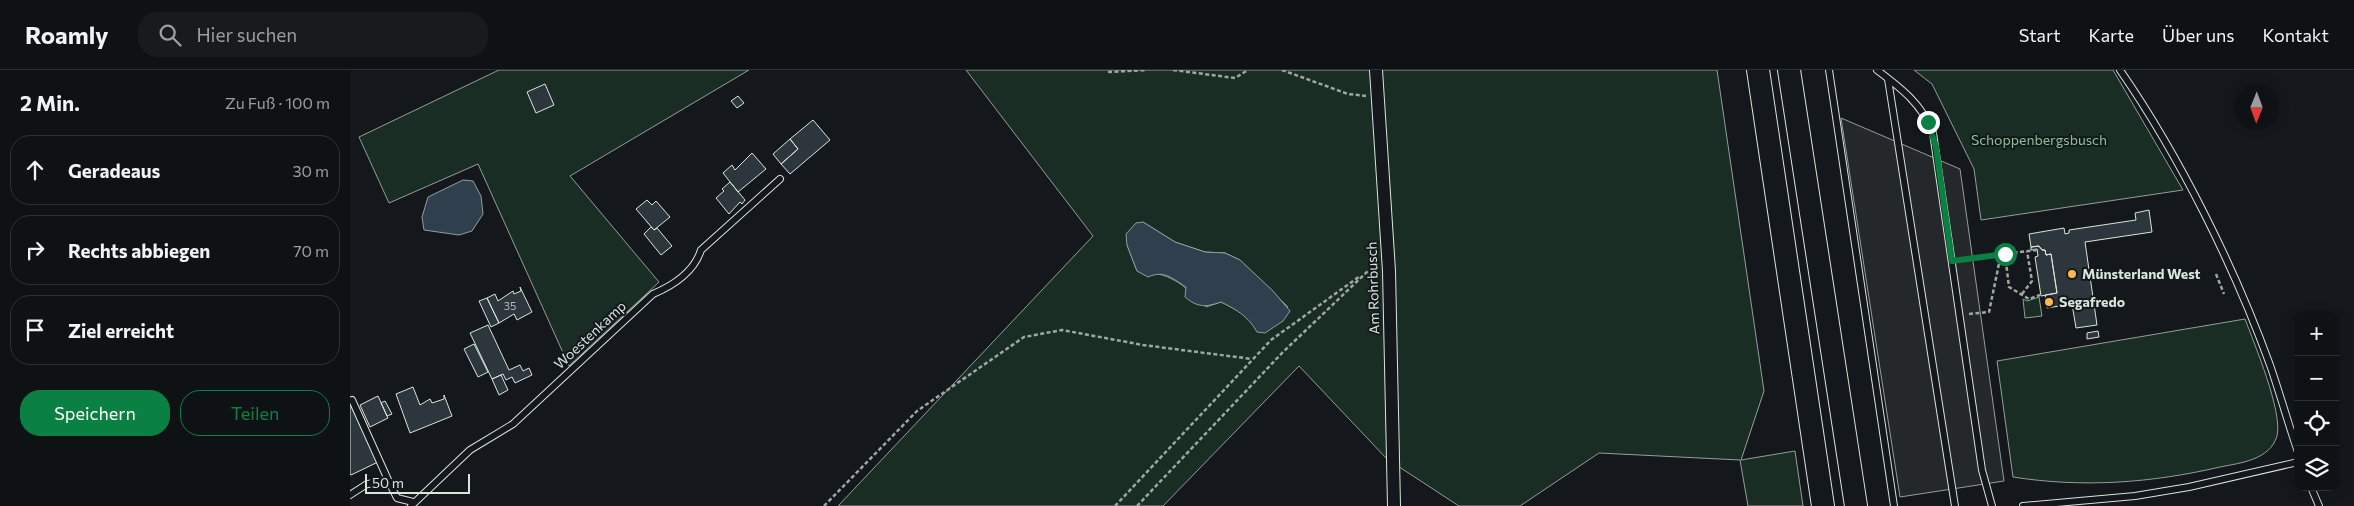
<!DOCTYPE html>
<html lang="de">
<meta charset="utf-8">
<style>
body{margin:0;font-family:Commissioner,sans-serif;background:#181b1e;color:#f1f3f6}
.controls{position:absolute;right:15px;bottom:15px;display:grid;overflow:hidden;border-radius:10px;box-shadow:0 2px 12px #0003}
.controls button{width:45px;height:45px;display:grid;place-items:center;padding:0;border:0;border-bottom:1px solid #2f3234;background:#0f1215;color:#f1f3f6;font:25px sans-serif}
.compass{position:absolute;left:1884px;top:15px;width:45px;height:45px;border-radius:50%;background:#0f1215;box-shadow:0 2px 12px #0003;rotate:181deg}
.scale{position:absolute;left:15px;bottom:12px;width:105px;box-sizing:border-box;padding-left:5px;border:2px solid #d8e6dc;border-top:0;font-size:14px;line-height:18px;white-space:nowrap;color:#d8e6dc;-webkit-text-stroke:4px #14181c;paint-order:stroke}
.stop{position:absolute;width:15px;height:15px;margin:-11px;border:4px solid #0b8043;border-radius:50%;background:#fff}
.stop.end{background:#0b8043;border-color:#fff;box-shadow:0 1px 5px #0008}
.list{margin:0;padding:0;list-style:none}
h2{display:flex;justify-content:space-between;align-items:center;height:65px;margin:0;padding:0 20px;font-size:21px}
h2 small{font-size:16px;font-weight:400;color:#9b9ea0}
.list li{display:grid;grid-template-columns:32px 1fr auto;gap:15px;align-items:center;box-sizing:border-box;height:70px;margin:0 10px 10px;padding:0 10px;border:1px solid #2f3234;border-radius:20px}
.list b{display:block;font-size:19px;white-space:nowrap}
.list em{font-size:16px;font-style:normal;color:#9b9ea0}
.actions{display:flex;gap:10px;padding:15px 20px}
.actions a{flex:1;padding:11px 0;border:1px solid #0b8043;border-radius:20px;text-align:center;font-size:18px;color:#0b8043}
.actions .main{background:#0b8043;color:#fff}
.icon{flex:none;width:28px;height:28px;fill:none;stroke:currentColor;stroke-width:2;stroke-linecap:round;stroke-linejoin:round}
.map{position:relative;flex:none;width:2004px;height:436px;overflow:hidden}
header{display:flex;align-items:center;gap:30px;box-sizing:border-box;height:70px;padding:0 25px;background:#0f1215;border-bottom:1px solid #2f3234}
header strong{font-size:24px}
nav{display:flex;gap:28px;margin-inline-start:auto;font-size:18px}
.search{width:350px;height:45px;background:#181b1e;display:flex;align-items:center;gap:12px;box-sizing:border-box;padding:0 18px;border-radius:20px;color:#9b9ea0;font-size:19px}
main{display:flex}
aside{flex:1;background:#0f1215}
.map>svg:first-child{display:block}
.green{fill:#1a2d24;stroke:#939e99;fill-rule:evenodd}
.parking{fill:#24282b;stroke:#939e99}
.water{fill:#2f3f4d;stroke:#939e99}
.building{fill:#2c363c;stroke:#d8e6dc}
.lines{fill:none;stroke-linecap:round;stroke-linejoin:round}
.lane-casing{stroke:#d8e6dc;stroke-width:8}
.street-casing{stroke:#d8e6dc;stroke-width:14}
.highway-casing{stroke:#d8e6dc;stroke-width:24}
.path{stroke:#9da8a2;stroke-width:2.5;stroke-dasharray:4 2.5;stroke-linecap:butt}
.lane{stroke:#14181c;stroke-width:6}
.street{stroke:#14181c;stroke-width:12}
.highway{stroke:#14181c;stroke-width:22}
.route{stroke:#0b8043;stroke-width:6}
.poi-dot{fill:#ffb74d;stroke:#14181c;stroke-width:2}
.labels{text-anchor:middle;stroke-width:4;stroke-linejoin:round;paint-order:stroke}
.number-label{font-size:11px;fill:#adbab4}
.park-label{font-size:14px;fill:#8ac095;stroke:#14181c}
.poi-label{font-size:14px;font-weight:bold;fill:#d8e6dc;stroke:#14181c;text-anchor:start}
.street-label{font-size:14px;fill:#d8e6dc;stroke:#14181c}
</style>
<header>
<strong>Roamly</strong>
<div class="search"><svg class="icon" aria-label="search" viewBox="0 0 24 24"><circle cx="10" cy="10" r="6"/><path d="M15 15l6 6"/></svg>Hier suchen</div>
<nav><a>Start</a><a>Karte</a><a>Über uns</a><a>Kontakt</a></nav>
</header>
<main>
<aside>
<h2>2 Min.<small>Zu Fuß · 100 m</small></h2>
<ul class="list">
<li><svg class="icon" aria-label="ahead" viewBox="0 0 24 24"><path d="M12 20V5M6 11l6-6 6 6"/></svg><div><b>Geradeaus</b></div><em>30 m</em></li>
<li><svg class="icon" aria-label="right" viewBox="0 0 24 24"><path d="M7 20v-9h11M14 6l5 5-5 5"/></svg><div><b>Rechts abbiegen</b></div><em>70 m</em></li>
<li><svg class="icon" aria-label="arrive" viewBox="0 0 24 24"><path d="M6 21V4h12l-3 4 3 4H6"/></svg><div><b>Ziel erreicht</b></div></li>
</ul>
<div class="actions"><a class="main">Speichern</a><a>Teilen</a></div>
</aside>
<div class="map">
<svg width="2004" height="436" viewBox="0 0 2004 436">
<rect width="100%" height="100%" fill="#14181c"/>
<path class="green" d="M149,0H399L220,106L309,212L219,296L128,94L39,133L9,67Z
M616,0H1367L1414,321L1391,390L1445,381L1453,436H1398L1390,390L1249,383L1170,436H1109L1037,389L949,296L813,436H488L743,166ZM793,152L825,172L855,182L875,183L890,190L938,237L901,251L889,241L871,232L856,237C832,213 821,203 787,201L777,175Z
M1564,0H1763L1833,120L1631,150L1624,99L1582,14Z
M1689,227L1692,246L1675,248L1673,229L1677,231Z
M1895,249C1904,273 1933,342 1927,366C1920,390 1890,393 1870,397C1801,413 1733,418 1663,407L1647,291Z"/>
<path class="parking" d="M1491,48L1610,99L1654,411L1550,427Z"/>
<path class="water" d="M113,110L123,111L131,126L133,144L122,161L109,165L74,160L72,147L78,127Z
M793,152L825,172L855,182L875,183L890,190L923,221L940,241L933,251L915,263L907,262C898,246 887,240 871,232C856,237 848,238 835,227L836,217C822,208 814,200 798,207L787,201L777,175L776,164L786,153Z"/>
<path class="building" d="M195,14L204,35L186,43L177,22Z
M388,26L394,33L387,38L381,31Z
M463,50L480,70L440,104L431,94L448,79L440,69Z
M440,69L448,79L431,94L423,84Z
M402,83L416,99L388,122L373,103L382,95L385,100Z
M380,112L395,130L392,134L390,132L379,144L366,128L374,121L372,119Z
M297,130L302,135L306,131L320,147L304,160L286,139Z
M1799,140L1802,162L1735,172L1747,255L1726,258L1722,234L1697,238L1695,225L1707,223L1701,184L1696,185L1695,180H1692L1689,176L1681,177L1679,164L1714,158L1715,164L1719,163V160L1786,150L1785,143Z
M301,157L304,160L307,158L322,176L311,185L294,164Z
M1689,176L1692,180H1695L1696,185L1701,184L1707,223L1691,226L1685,187L1688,186L1687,179L1681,180V177Z
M170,217L182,242L167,250L164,244L149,253L137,228L145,224L148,231L163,221L164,224L171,221Z
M137,228L149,253L141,257L129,231Z
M138,255L159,300L170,295L173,301L179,298L182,305L165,313L162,307L156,310L153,304L142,309L120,263Z
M1748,261L1749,267L1737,269V263Z
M124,274L138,302L128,307L114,279Z
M151,305L158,320L149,325L142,309Z
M63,317L70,335L80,329L82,333L94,329V325L102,346L60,363L46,324Z
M28,326L38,348L20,357L10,335Z
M35,331L42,344L37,346L31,333Z
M0,334L28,392L1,405L0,404Z"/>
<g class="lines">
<g class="lane-casing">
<path id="lane" d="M1479,0L1544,436
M1527,0C1551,18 1572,34 1583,63L1632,400L1642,436
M1770,0C1830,87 1884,196 1920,295C1930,324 1938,353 1948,382
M1538,9L1605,436
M2,330L39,412
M1961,417L1969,436
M0,425L17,414L39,412L47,428L63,432
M61,436L120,380L163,354L303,224C322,216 344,202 351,180L430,109
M1673,436L1785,426L1839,417L1948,392"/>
</g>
<g class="street-casing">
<path id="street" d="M1026,0L1039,201L1044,436"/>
</g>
<g class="highway-casing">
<path id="highway" d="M1408,0L1473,436
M1439,0L1506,436"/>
</g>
<path class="path" d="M823,0L885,8L898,0
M932,0L998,24L1016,26
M758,2L797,0
M1655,184L1659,217L1679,229L1690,225
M1612,189L1687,180
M1866,204L1874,224
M1672,224L1682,211L1677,181
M1619,244L1639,242L1651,184
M474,436L567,341L674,267L712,260L793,275L902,289
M765,436L921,270L1010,206
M787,436L932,283L1018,201H1027"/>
<use href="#lane" class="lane"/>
<use href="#street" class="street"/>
<use href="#highway" class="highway"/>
</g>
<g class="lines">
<path class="route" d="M1578,52L1586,77L1602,191L1655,184"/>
</g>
<g class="poi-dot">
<circle cx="1722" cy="204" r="5"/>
<circle cx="1699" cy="232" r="5"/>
</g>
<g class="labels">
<g class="number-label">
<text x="160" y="240">35</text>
</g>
<g class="park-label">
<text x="1689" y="75">Schoppenbergsbusch</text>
</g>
<g class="poi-label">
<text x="1732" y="209">Münsterland West</text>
<text x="1709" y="237">Segafredo</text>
</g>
<g class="street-label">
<text transform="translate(1023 218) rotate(-92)" y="5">Am Rohrbusch</text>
<text transform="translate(240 265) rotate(-43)" y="5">Woestenkamp</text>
</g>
</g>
</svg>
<div class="controls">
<button>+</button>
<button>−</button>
<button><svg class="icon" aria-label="locate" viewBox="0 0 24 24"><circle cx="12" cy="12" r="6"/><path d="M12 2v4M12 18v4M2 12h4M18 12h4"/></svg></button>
<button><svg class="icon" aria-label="layers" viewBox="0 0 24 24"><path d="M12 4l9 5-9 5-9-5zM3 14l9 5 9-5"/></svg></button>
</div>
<svg class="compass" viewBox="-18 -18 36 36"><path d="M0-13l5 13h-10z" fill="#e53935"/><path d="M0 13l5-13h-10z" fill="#9b9ea0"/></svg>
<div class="scale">50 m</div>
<div class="stop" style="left:1655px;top:184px"></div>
<div class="stop end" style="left:1578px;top:52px"></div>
</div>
</main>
